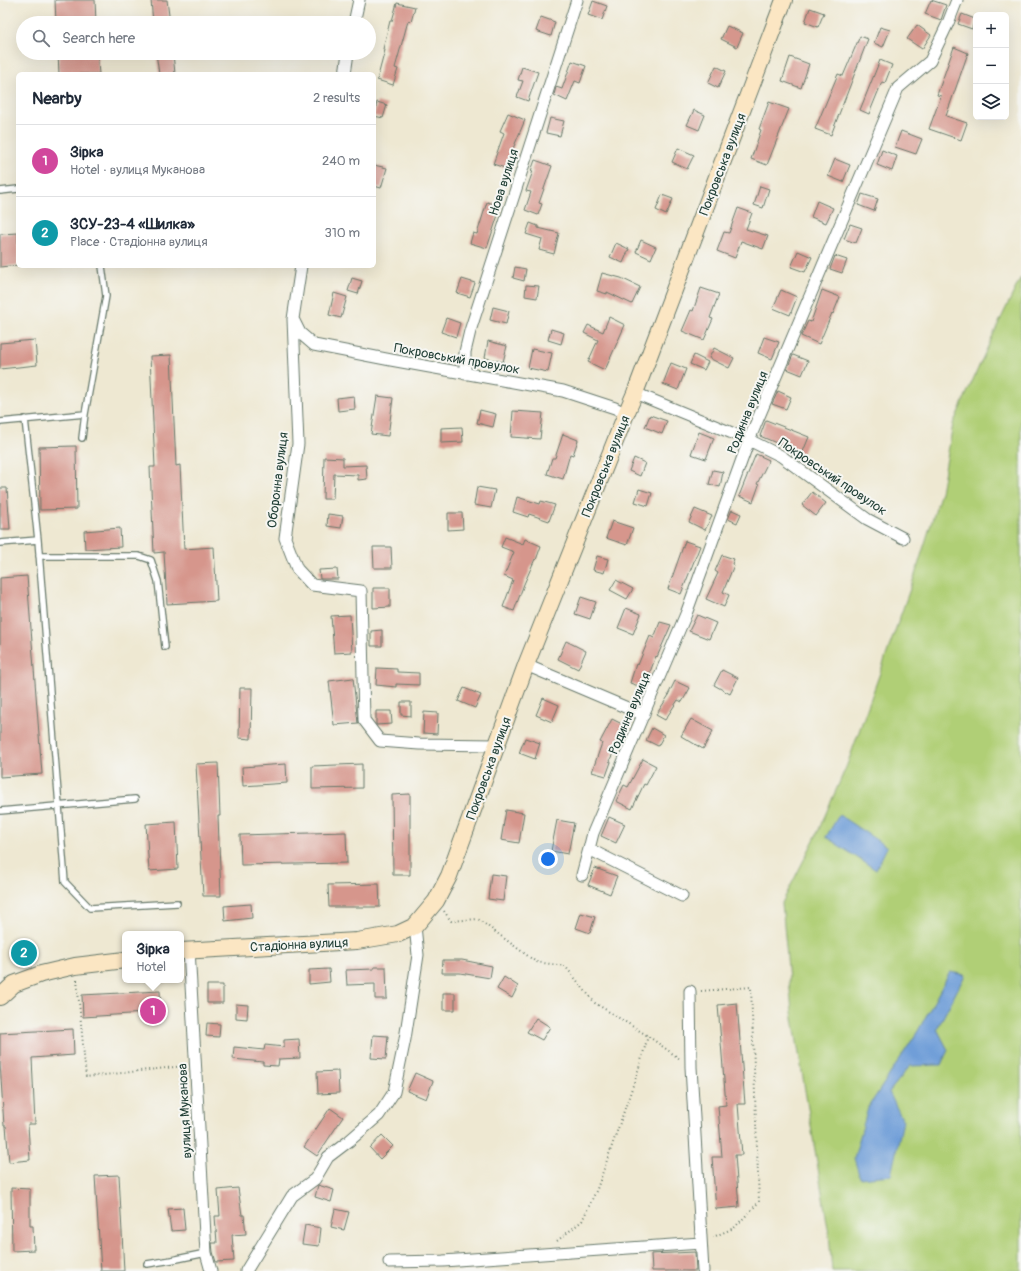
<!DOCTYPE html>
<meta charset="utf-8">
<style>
body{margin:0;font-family:Pangolin,sans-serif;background:#f6f6f7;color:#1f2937}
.controls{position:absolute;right:12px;top:12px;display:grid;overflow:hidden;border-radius:6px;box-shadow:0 4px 16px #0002}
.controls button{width:36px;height:36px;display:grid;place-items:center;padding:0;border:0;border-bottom:1px solid #e0e1e3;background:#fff;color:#1f2937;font:20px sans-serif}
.you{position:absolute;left:548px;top:859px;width:14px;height:14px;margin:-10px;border:3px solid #fff;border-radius:50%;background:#1a73e8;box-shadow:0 0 0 6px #1a73e833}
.badge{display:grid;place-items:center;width:26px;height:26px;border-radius:50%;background:#c8321e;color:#fff;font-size:13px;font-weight:700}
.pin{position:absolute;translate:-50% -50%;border:2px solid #fff;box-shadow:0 1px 4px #0006}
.popup{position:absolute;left:122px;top:931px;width:62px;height:52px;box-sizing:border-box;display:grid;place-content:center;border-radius:6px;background:#fff;filter:drop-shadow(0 1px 3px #0005);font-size:13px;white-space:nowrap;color:#747a83}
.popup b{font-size:15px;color:#1f2937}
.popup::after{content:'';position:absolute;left:50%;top:100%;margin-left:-8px;border:8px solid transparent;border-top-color:#fff}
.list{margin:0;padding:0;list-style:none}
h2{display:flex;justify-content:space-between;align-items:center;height:52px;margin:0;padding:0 16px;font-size:17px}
h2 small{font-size:13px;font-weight:400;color:#747a83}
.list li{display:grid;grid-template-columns:26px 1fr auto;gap:12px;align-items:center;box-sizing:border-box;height:72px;padding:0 16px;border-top:1px solid #e0e1e3}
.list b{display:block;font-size:15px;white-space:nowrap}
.list p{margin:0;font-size:13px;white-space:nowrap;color:#747a83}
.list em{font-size:13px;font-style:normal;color:#747a83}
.icon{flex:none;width:22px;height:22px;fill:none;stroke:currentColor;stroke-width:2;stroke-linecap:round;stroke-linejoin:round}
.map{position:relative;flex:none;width:1021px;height:1271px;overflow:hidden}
.search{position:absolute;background:#fff;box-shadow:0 4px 16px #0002;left:16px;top:16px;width:360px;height:44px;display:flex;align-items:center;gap:10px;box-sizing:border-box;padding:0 14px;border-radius:22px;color:#747a83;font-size:15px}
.panel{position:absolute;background:#fff;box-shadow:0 4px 16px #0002;left:16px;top:72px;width:360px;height:196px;border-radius:6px}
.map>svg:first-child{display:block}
.green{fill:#b0cf76;stroke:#688655;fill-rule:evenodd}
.water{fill:#6f9ed8;stroke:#476e86}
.building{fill:#d6968c}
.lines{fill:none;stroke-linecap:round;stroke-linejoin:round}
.lane-casing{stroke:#67796b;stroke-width:8}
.street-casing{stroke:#67796b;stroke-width:13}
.secondary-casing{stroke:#67796b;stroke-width:18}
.path{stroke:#67796b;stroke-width:2;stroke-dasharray:1 3;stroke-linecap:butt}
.lane{stroke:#fff;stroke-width:5.5}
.street{stroke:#fff;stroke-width:11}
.secondary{stroke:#fbe6c3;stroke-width:16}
.labels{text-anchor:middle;stroke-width:4;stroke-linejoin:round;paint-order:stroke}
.street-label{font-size:13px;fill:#1f3d34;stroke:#f6f6f2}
</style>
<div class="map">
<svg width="1021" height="1271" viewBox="0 0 1021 1271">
<rect width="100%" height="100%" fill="#f6f6f2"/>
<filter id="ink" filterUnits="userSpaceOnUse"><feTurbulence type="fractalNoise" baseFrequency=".025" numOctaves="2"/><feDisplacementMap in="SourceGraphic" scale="8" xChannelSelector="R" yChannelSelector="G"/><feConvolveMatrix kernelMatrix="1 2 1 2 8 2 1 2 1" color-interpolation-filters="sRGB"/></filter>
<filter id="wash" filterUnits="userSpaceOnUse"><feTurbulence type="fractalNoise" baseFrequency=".012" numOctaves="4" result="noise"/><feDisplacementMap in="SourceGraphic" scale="16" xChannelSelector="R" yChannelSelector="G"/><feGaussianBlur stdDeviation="0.9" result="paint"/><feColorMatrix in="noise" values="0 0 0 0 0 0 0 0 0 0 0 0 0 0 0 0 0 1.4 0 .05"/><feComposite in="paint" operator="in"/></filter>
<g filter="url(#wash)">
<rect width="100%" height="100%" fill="#eee8d2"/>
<path class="green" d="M1021,277V1271H832L829,1234L792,1012L782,903L816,836L847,765L915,575L941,492L953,424L994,333ZM950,972L965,975L937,1029L948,1050L910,1066L889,1092L868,1108L918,1031Z"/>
<path class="water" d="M839,815L887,847L876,870L826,837Z
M950,972L965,975L937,1029L948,1050L941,1065L910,1066L889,1092L903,1121L891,1175L860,1178L854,1158L868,1108L918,1031Z"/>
<g id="blocks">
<path class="building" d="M55,0H95L96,23H56Z
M151,0H167L170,23H153Z
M931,0L946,5L941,20L925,14Z
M593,1L607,6L602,20L588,15Z
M397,3L415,7L411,22L408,21L395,68L398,69L393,85L377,80L385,50L383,49L390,21H392Z
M810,8L824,13L818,27L805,22Z
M962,14L975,19L972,29L958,24Z
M541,17L555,22L551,36L536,31Z
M917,25L931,35L922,49L907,39Z
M727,26L743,33L737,47L721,39Z
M880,27L890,30L883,47L874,43Z
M860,36L868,39L831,135L815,129L838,74L843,76Z
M954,47L968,53L946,116L967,123L961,140L929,129L941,96L937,95Z
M58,53H97L99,74H59Z
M156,53H173L175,74H159Z
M790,57L809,64L801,88L782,81Z
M880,60L892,65L885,83L882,82L869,114L860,110Z
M572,61L586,66L580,83L575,81L567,101L554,95L556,87L562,89Z
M716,66L726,71L718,88L708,83Z
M522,67L538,72L528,101L517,97L523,81L518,80Z
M377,102L387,105L383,118L374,116Z
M769,102L789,109L767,165L751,159L761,130L759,129Z
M694,110L705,115L699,130L687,125Z
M508,113L525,120L512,151L517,153L511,170L493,164L504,133L500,131Z
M550,118L564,121L560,136L546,133Z
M901,131L922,139L916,154L895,147Z
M678,148L694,155L687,169L672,162Z
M882,150L897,156L892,171L877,165Z
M835,159L850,165L843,182L828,176Z
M535,160L552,166L539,203L542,204L538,215L525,210L531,192L526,191L533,171H531Z
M374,165L387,168L381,188L374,186Z
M760,186L769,189L763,208L754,205Z
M862,194L878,199L874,211L858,205Z
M662,195L673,199L666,215L656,210Z
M817,201L833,208L826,223L811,217Z
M487,202L501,206L487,248L470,243L473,233L477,234Z
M738,208L752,213L746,229L768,236L763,249L741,241L735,258L717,251L724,232L729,233Z
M530,223L538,226V228L559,233L554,254L539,250L542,239L526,234Z
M850,224L862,228L856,243L844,239Z
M18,233V265L0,267V234Z
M641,240L656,247L651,259L636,252Z
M616,243L629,249L623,263L610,257Z
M798,251L812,257L805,272L791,267Z
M835,256L847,260L842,273L830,269Z
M515,267L526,269L524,281L513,278Z
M602,273L621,278L640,287L632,304L607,292V294L597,291Z
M352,278L362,281L358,294L348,291Z
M462,279L475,283L470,297L457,293Z
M526,285L539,286L537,298L525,296Z
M701,288L719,294L710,318L713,319L704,340L682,331L691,310L693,311Z
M781,290L797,297L790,315L773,308Z
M822,290L840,297L833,314L832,313L819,344L801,336L808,321L811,322Z
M334,293L347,297L341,318L329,315Z
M493,307L509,311L506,324L490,320Z
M609,317L625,325L605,370L588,362L598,340L584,333L588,325L603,332Z
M446,318L460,323L456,337L441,332Z
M551,329L564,333L561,344L548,340Z
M764,337L779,342L772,359L758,353Z
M35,340L37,365L0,369V343Z
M488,341L507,346L503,362L485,358Z
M714,348L734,358L729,368L709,358Z
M532,349L552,353L548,372L528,368Z
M171,355L176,466L180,465L184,549L214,547L217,601L167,604L164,552L154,553L150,467H155L150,356Z
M694,355L708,362L704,370L690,364Z
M793,355L808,361L802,375L787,369Z
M671,363L686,369L678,390L663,384Z
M778,391L791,397L786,409L772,404Z
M354,396L355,409L338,411L337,398Z
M377,396L393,398L388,436L371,434Z
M480,410L496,414L493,427L477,423Z
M513,411L543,413L540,439L511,437Z
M650,415L667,421L662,434L645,427Z
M766,420L809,437L802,454L760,436Z
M462,427L463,442L441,443V428Z
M699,432L714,438L706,459L691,454Z
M563,434L578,440L573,455L570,454L563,479L547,474L552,458H555Z
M76,446L77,509L40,510L39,447Z
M756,454L769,460L757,484L759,485L753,502L739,496L751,466Z
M324,457L343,458V466L366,465L367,479L358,480V475L334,474L333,499H323Z
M634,458L645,463L640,476L629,471Z
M713,470L723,472L720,487L709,484Z
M477,487L495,490L491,508L474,505Z
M0,488H7L10,529H0Z
M639,489L652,493L648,506L635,502Z
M812,492L826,503L816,516L802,505Z
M517,497L540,504L541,501L555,505L549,521L529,514L528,517L513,512Z
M695,509L712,516L705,530L689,522Z
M732,510L741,514L737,523L728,519Z
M448,513H462L463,529L448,530Z
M328,514L343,516L341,528L327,526Z
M612,521L633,528L627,545L606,538Z
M120,528L121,547L85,549L84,531Z
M505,537L523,544L525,539L541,546L536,560L535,559L524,584L514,611L503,607L513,580L504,576L514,552L501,547Z
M685,541L700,546L681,594L668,589Z
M373,547H391L392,568H374Z
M722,555L734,559L732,564L734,565L723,592L729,595L724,607L706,599L718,573L715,571Z
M597,556L608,559L604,573L593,570Z
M337,569L338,579H320L319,570Z
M27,576L42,774L0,777V578Z
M616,580L633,589L627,599L610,590Z
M373,588H390V607L373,608Z
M581,597L596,602L590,619L575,614Z
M626,608L641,614L633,634L618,628Z
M350,615L352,652L334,653L331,616Z
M697,615L716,623L709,639L689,631Z
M660,622L671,625L657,657L656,656L644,688L630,683L636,664L638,665L650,636L654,638Z
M382,630V646H371V631Z
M566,641L586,651L578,669L558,659Z
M377,668L397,669V672L419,673V685L396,684V687L376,685Z
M722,670L738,678L730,694L714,685Z
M353,678L358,723L334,725L329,681Z
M675,681L690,688L682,702L678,700L665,720L656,715L669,695H668Z
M240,688H252L251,739L239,738Z
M464,688L481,695L475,708L458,701Z
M543,698L559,705L552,722L536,715Z
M401,702H411V716L401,715Z
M376,711H391L392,724L376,725Z
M424,712L438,713L437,734L423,733Z
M612,719L628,727L609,761L611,762L606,776L592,772L602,743L600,742Z
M691,719L713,731L703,749L681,736Z
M652,728L664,735L658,746L646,740Z
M525,738L540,743L535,759L519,753Z
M643,759L656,766L646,785L644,784L632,809L616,801L624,785L628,787Z
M218,763L220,816H218L221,896H203L196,764Z
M286,764L287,783L243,786L242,767Z
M362,764V788L312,789V766Z
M410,794V875H393L392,795Z
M506,810L524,813L519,843L501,840Z
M609,817L625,824L616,843L601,836Z
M557,820L574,823L568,854L551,851Z
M176,822L178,869L149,871L146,824Z
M346,832L347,863L241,865L240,835Z
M595,868L617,876L610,894L588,885Z
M491,874L506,876L503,901L488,899Z
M379,884L380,907H329L328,885Z
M251,904L252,918L225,921L224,906Z
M581,913L595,917L590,933L576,928Z
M443,960H462L492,966L490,978L460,973H442Z
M374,967H386L387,999H375V984L347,985L346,970L374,969Z
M329,969L330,982L309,984V970Z
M504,977L518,986L512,998L497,989Z
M207,985H223V1003H207Z
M160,991L161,1012L83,1017L82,995Z
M443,993H455V1010H443Z
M737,1003L745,1104H738L742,1155H735L739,1207L716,1209L712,1157H722L718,1106L726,1105L718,1005Z
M236,1004L248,1005L247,1019L236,1018Z
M536,1018L550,1027L542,1040L527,1032Z
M207,1023L220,1024L219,1037L206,1036Z
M73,1029L74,1055L32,1058L35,1124H28L30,1160L9,1162L6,1126H4L0,1063V1033Z
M373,1035L388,1036L386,1059L371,1058Z
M299,1039L300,1058L279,1059L278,1066L263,1065V1062L233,1059L234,1047L264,1050L265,1045L284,1047V1040Z
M338,1071L339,1093L318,1094L317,1072Z
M415,1073L433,1081L426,1099L407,1091Z
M330,1108L343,1117L317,1156L304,1147Z
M382,1135L393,1146L380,1159L370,1148Z
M119,1175L124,1271H101L95,1176Z
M318,1185L334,1190L331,1202L315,1197Z
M11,1188L30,1189V1226H33L34,1250L12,1251Z
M238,1188L242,1215H244L246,1234L232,1235L234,1261L216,1262L213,1252L212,1243H217L215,1216H220L218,1190Z
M183,1208L185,1230L171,1231L168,1209Z
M335,1209L349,1212L344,1230L331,1227Z
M305,1225L321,1228L319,1246L302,1244Z
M695,1252L696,1271H652L651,1254Z"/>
</g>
</g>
<g filter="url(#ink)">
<use href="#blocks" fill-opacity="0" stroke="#67796b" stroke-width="1"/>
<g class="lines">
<g class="lane-casing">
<path id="lane" d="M0,191L18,189
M25,419L38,540L65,882L90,908L177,903
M0,422L85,414
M82,438L85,414L106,296L102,266
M0,543L38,540
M39,556H139L151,560L158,581L165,647
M0,811L135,799
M147,1264L172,1260L206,1253"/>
</g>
<g class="street-casing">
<path id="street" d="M354,23L359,0
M345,74L348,53
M301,266L293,319L298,444L285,538L297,569L312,585L361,591L364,720L380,741L419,744L496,745
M294,321L300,333L314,345L391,360L563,391L615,408L626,414
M465,374V352L470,331L577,0
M635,393L749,440L781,456L867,519L903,538
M526,665L644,715
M582,875L589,849
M682,896L589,849L593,833L686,614L749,440L898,88L930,61L948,23L957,0
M189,949L206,1253L211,1271
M690,991L691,1067L703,1271
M389,1262L443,1261L701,1243
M246,1271L292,1196L315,1179L328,1157L349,1141L379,1115L394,1092L405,1039L418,955L415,926"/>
</g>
<g class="secondary-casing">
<path id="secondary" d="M181,951L357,941L398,934L415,926L436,901L449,876L526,665L626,414L635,393L784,0
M0,997L14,984L41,974L75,966L125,960"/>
</g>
<path class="path" d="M444,911L451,921L478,919L536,962L565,966L595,1003L648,1036L680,1059
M77,980L86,1077L184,1066
M701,991L751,987L759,1202L734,1228L713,1237
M557,1241L582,1221L597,1189L639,1068L648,1036"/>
<use href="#lane" class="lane"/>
<use href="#street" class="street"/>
<use href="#secondary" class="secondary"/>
</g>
</g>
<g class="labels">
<g class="street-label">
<text transform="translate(722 164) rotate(-69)" y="5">Покровська вулиця</text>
<text transform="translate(503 182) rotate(-72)" y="5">Нова вулиця</text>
<text transform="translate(457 358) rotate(10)" y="5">Покровський провулок</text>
<text transform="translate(747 412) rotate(-68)" y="5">Родинна вулиця</text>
<text transform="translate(605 466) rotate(-68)" y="5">Покровська вулиця</text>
<text transform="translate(833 476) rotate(34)" y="5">Покровський провулок</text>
<text transform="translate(277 480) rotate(-83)" y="5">Оборонна вулиця</text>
<text transform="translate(629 713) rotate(-67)" y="5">Родинна вулиця</text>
<text transform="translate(488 768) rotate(-70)" y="5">Покровська вулиця</text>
<text transform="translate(299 944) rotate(-3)" y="5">Стадіонна вулиця</text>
<text transform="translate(184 1111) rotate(-93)" y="5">вулиця Муканова</text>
</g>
</g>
</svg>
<div class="controls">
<button>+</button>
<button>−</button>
<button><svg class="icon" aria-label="layers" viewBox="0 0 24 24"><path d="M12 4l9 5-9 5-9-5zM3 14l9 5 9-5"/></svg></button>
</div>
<div class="you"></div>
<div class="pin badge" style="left:153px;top:1011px;background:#d1479c">1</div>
<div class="popup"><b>Зірка</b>Hotel</div>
<div class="pin badge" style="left:24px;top:953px;background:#0f9aa8">2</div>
<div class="search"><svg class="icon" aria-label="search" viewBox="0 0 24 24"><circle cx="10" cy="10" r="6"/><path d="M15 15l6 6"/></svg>Search here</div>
<section class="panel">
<h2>Nearby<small>2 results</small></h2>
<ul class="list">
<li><span class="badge" style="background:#d1479c">1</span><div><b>Зірка</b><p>Hotel · вулиця Муканова</p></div><em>240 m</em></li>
<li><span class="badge" style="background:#0f9aa8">2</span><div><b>ЗСУ-23-4 «Шилка»</b><p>Place · Стадіонна вулиця</p></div><em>310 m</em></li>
</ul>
</section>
</div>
